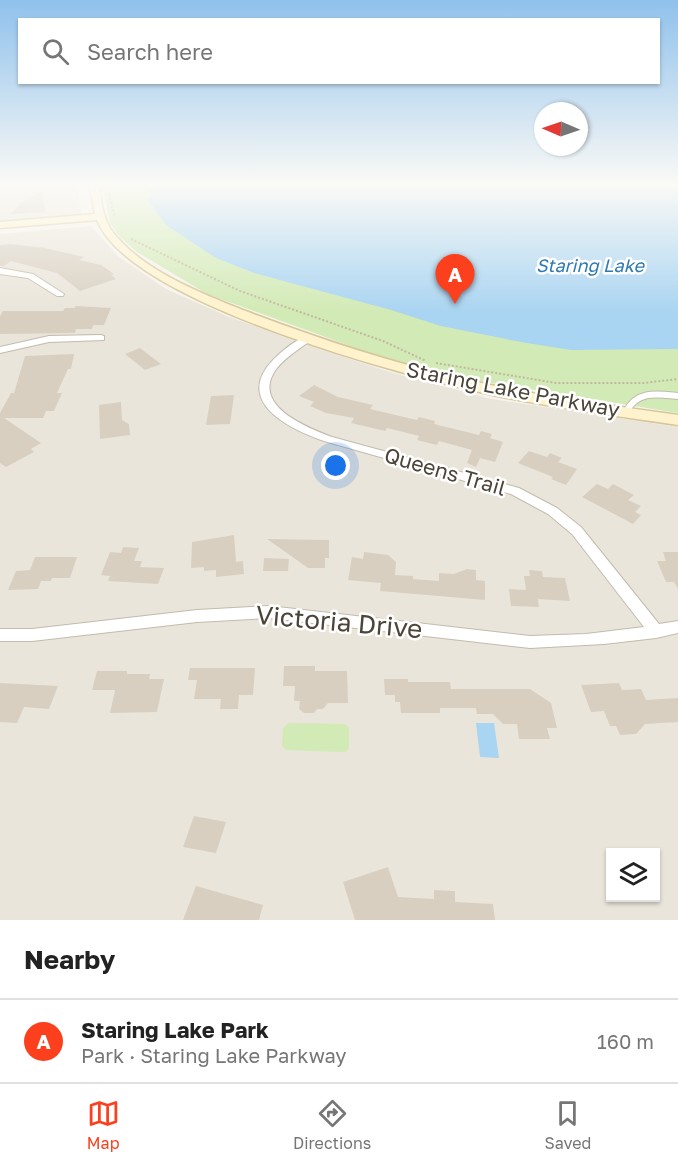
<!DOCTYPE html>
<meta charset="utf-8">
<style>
body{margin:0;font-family:"Golos Text",sans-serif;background:#f2f2f2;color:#222}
.controls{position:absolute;right:18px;bottom:18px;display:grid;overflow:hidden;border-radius:0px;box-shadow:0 2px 4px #0004}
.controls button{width:54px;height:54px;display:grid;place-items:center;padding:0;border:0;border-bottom:2px solid #e0e0e0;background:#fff;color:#222;font:30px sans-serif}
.compass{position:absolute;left:534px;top:102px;width:54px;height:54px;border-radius:50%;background:#fff;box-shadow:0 2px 4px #0004;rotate:272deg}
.you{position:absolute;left:336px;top:466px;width:21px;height:21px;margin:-15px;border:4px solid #fff;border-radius:50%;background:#1a73e8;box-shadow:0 0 0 9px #1a73e833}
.badge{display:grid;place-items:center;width:39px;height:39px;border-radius:50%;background:#fc3f1d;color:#fff;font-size:20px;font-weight:700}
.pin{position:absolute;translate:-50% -50px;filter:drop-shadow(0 2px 3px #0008)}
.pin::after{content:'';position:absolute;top:32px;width:21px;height:18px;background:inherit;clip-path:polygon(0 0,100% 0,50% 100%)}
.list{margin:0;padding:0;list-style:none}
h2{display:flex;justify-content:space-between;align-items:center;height:78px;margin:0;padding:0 24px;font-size:26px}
h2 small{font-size:20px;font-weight:400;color:#767676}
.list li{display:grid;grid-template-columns:39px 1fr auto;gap:18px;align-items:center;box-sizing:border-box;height:84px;padding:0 24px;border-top:2px solid #e0e0e0}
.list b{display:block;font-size:22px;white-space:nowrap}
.list p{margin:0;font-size:20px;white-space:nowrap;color:#767676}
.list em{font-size:20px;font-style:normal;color:#767676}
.icon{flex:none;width:33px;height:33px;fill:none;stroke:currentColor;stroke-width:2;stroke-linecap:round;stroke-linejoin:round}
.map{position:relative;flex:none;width:678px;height:920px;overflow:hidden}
.search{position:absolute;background:#fff;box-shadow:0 2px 4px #0004;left:18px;right:18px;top:18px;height:66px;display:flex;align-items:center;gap:15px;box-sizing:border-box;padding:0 21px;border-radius:0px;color:#767676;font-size:22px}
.sheet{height:162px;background:#fff}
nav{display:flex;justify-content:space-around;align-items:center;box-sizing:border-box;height:84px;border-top:2px solid #e0e0e0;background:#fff;font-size:16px;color:#767676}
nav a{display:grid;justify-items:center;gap:3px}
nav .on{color:#fc3f1d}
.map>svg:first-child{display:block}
.residential{fill:#eae5da;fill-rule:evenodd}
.green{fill:#d2eab5}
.water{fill:#a9d4f2}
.building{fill:#d8cfc1}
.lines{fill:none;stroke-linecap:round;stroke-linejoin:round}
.lane-casing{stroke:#c2bbae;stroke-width:8}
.street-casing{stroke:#c2bbae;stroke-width:2}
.secondary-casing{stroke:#d6c79b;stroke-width:3}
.path{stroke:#c4b79f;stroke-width:2;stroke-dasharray:2 2;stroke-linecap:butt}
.lane{stroke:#fff;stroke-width:6}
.street{fill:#fff;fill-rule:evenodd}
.secondary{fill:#fff3cd;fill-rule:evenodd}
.labels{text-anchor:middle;stroke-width:5;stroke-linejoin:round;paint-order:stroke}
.far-water-label{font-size:18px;font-style:italic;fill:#2e7ab2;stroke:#fff}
.street-label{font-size:21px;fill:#4b4439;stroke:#fff}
.near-street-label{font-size:26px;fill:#4b4439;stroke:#fff}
</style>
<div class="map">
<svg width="678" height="920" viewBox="0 0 678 920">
<rect width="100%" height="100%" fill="#f6f3ec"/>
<path class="residential" d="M0,184H78L81,214L0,222Z
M91,226L119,257L166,289L229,317L319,349L390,372L491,399L678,427V920H0V234ZM610,852H656V898H610Z"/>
<path class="green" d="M102,184H678V413L455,377L367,352L207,294L137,252L120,237L110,223Z
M289,723L344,724L349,727V749L345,752L286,750L282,746L283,728Z"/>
<path class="water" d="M152,184H678V349L571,350L521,342L441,326L391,310L254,273L216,258L166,225L148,200L151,195L150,190Z
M476,723H494L499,758L480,757Z"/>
<path class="building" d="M42,191L45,212L10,214L21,203Z
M10,244L45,248L84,257L79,260L101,265L114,274L111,275L116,279L80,291L57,273L11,261L4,266H0V245Z
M76,306L111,308L104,325H93L92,329H76L75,333L0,334V316L3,311H63L65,308H74Z
M140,348L161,364L145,370L125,354Z
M74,354L71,369H68L57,393H62L54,411H46L43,418H4L41,443L31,449L34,452L6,467L0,463V413L11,393H14L25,356Z
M314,385L338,397L373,405L370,409L417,420L419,417L435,421L434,424L479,435L481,431L492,434L490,438L503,442L495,462L480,458L476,467L467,463L472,450L439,441L437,445L417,440L419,436L387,428L385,431L351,423L354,418L326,413L310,406L314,402L299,396Z
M234,395L230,424L206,425L211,396Z
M121,402L122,420L129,424L130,435L100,439L99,405Z
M529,451L547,457L550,453L562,458L558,462L577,469L566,485L551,479L553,477L518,463Z
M597,484L608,489L613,484L634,495L628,500L641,506L635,512L641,515L633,524L582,497Z
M234,535L236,562L243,561L244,574L216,577V570L204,571V567L191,568L192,542Z
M267,539L329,540V558H325V568H308Z
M123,547L139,548L134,561H142L140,567L164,568L158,584L108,581L110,576L101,575L110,552L121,553Z
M364,552L388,555L396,562L395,575L413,576V579L439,581V573L454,574L467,569L476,570V580L485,581V600L380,591L381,583L348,580L352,557L363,559Z
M663,552H678V589L674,582H666L657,561H666Z
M35,557H77L70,578H52L51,581H41L38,589L8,590L16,571L30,570Z
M264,558L289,559L288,571H263Z
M529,570L542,571L543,577L565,578L570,601L538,599L539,607L511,606L509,589L526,590L524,576H530Z
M284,666H315V671H347L348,703H328L323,709H317L314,713H304L299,709L300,701H294L295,686H283Z
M190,668H255L253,695H239L238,709H220L221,699H194L197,680H188Z
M97,671H127V674H150L149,679H164L157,712L110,713L115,690H92Z
M384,679H408V682H450L451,689H530L551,703L557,728H547L550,739H519L517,724H503L493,714H477L476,708H440V713H401L400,702H395V695H385Z
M0,683L58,686L49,709L24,707L17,723L0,722Z
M619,683L622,690L641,689L646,700L678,698V722L645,724L636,734L620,735L616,726H610L604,711L591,712L581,685Z
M194,816L226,822L216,853L183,847Z
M388,867L398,897L434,899V890L455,891V902L493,904L495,920H355L343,882Z
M196,886L263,905L259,920H183Z"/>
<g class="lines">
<g class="lane-casing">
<path id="lane" d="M626,412C637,390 657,394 678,396"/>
</g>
<g class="street-casing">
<path id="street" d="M0,268L33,274L64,294L63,296H57L28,278L0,274Z
M101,335L104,336V340L49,342L0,353V347L49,336Z
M307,336L310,337V341C299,349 286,357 277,368C249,405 306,427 332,437L519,488L557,508L581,527L659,624L678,621V633L656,638L604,644L530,648L269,618L197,622L32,641H0V629H32L197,610L269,606L530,636L586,634L644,627L572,534L548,514L511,494L324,441C290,429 233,402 273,360C282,351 295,340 307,336Z"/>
</g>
<g class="secondary-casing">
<path id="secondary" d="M89,184H99C101,198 102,215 110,228C137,268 200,293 243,310C317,338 391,363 468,380C537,396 608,405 678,415V425C616,416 554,408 493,395C408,377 129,303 97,220L0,228V222L95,214Z"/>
</g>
<path class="path" d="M109,194L115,217
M131,239L240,291L383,341L426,361
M436,363L556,383H644L678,379"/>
<use href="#lane" class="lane"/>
<use href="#street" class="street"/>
<use href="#secondary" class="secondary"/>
</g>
<linearGradient id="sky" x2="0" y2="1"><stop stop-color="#8fc1ec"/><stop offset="0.59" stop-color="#fbfaf6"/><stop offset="1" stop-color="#fbfaf6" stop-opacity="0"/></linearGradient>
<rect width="678" height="313" fill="url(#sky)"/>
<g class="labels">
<g class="far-water-label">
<text x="590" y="272">Staring Lake</text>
</g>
<g class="street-label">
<text transform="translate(513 390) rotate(11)" y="7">Staring Lake Parkway</text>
<text transform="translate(445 472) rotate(16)" y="7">Queens Trail</text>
</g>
<g class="near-street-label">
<text transform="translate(339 622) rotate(5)" y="9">Victoria Drive</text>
</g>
</g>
</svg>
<div class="controls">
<button><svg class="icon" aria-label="layers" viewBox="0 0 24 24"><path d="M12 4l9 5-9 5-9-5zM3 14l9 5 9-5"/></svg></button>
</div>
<svg class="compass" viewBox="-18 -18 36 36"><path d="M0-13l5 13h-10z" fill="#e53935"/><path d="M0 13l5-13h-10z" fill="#767676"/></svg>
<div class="you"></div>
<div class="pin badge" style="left:455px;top:304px">A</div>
<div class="search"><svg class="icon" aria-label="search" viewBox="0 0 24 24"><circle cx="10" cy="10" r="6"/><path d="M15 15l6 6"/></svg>Search here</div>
</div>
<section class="sheet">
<h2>Nearby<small></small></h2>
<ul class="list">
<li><span class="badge">A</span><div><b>Staring Lake Park</b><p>Park · Staring Lake Parkway</p></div><em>160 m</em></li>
</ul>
</section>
<nav>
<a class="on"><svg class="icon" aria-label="map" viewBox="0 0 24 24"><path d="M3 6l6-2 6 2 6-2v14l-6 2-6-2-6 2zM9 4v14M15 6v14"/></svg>Map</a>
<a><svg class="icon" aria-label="directions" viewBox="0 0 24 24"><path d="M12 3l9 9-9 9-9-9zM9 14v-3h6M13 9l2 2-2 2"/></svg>Directions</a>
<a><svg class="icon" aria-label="saved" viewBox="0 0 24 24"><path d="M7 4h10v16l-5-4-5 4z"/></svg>Saved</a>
</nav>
